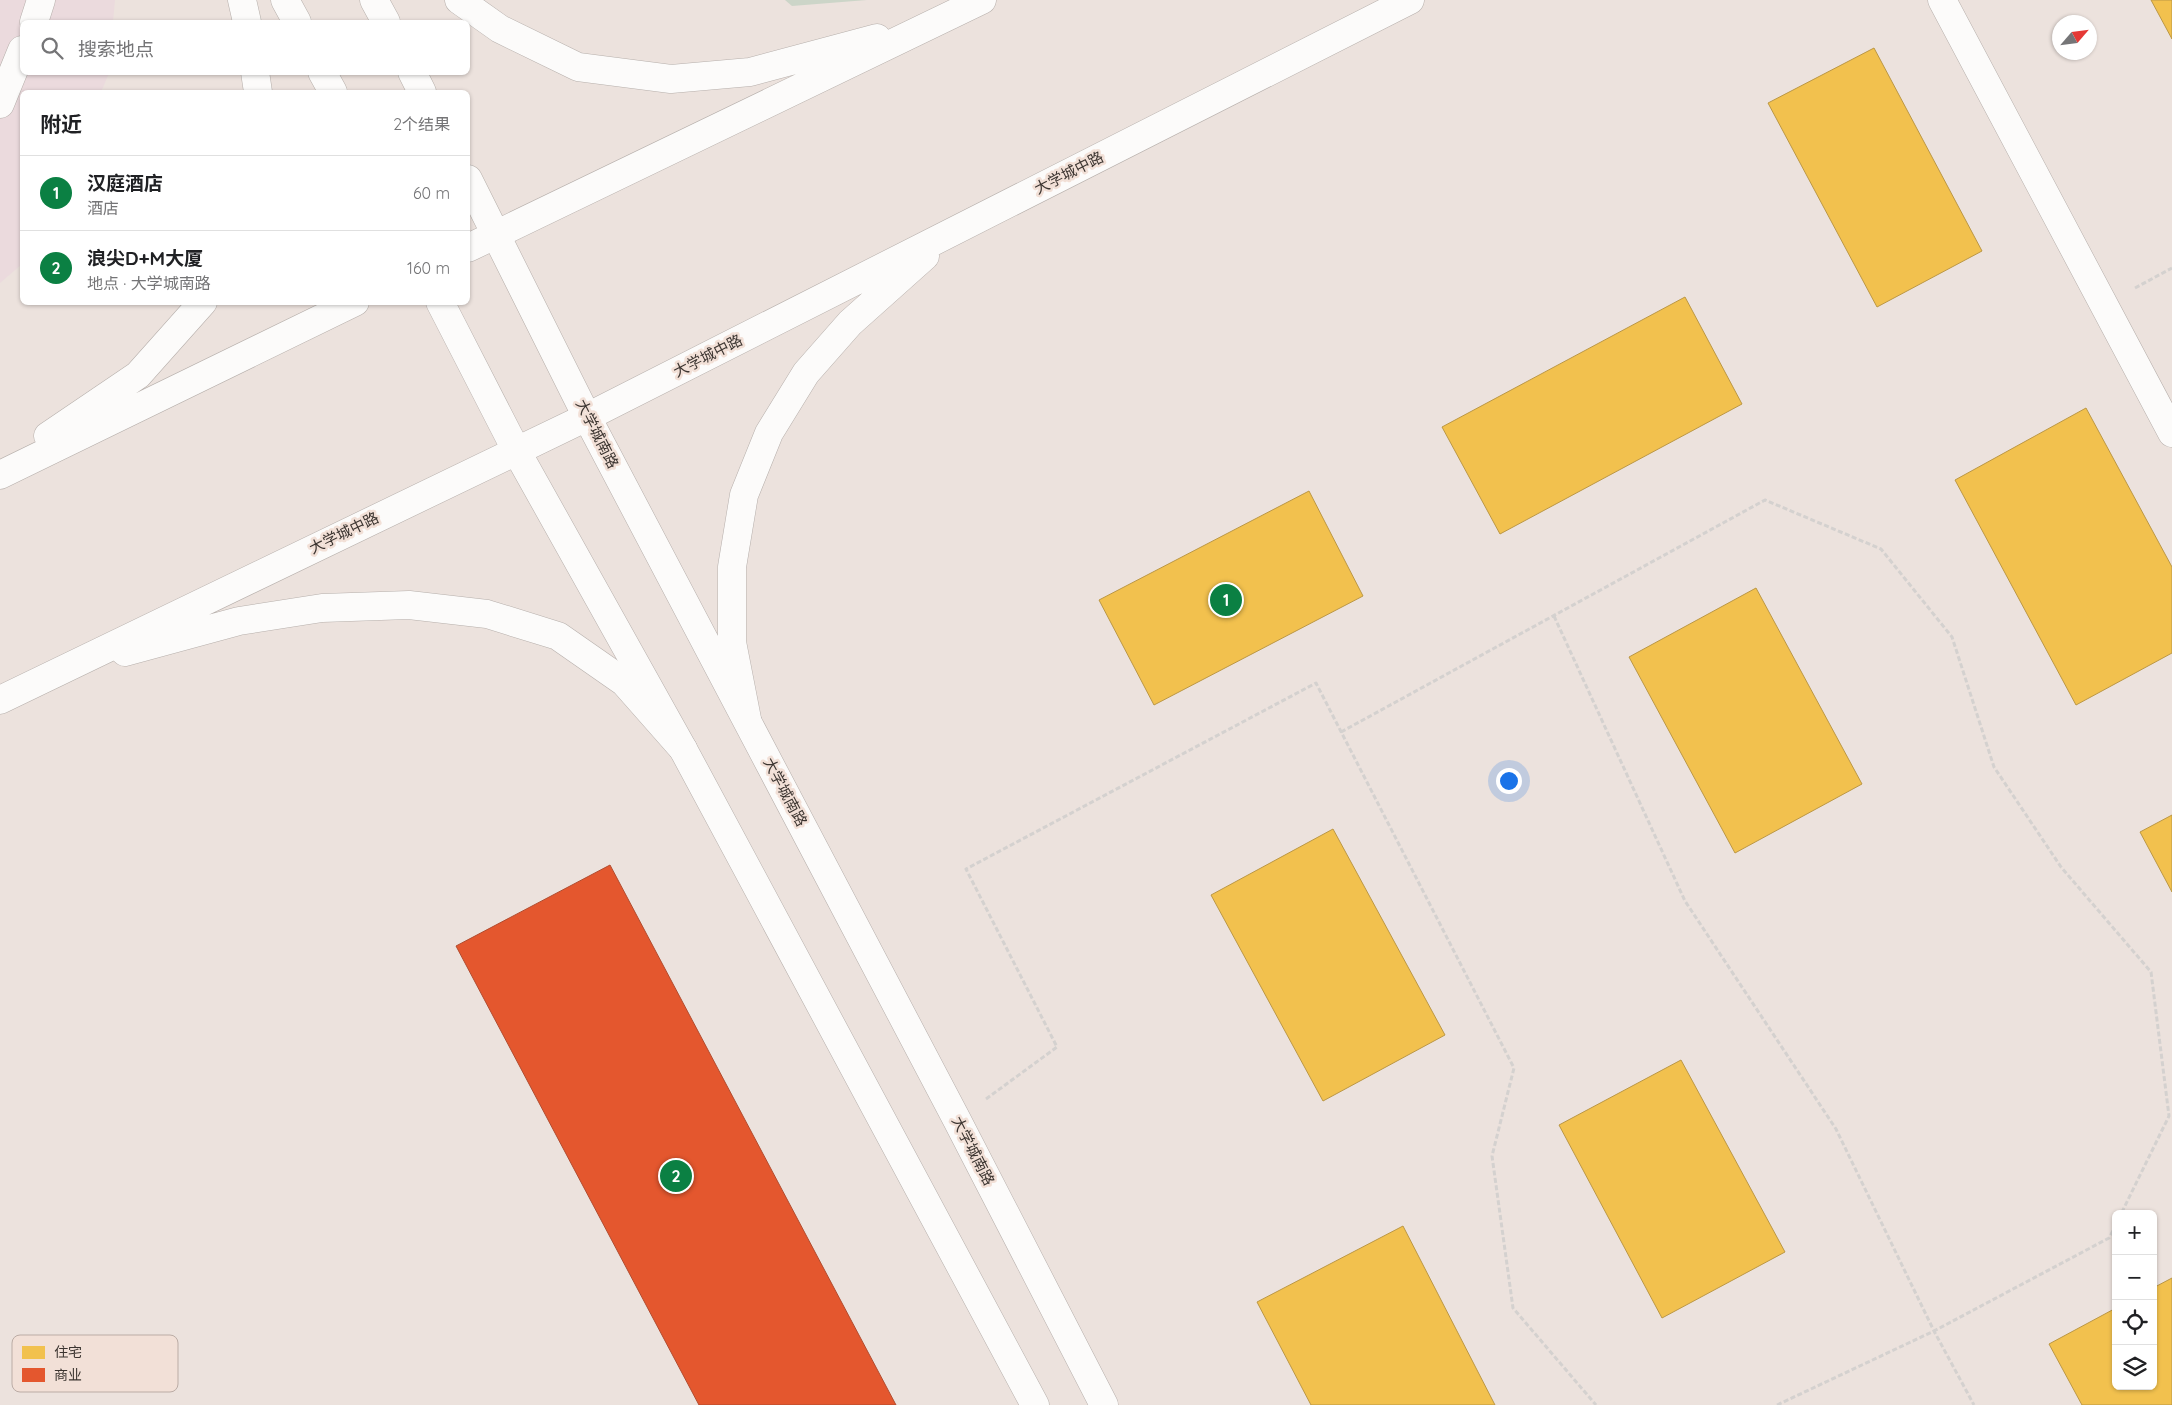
<!DOCTYPE html>
<html lang="zh">
<meta charset="utf-8">
<style>
body{margin:0;font-family:Quicksand,"Noto Sans SC",sans-serif;background:#f6f6f6;color:#202124}
.controls{position:absolute;right:15px;bottom:15px;display:grid;overflow:hidden;border-radius:8px;box-shadow:0 1px 4px #0004}
.controls button{width:45px;height:45px;display:grid;place-items:center;padding:0;border:0;border-bottom:1px solid #e0e0e0;background:#fff;color:#202124;font:25px sans-serif}
.compass{position:absolute;left:2052px;top:15px;width:45px;height:45px;border-radius:50%;background:#fff;box-shadow:0 1px 4px #0004;rotate:62deg}
.you{position:absolute;left:1508px;top:780px;width:18px;height:18px;margin:-12px;border:4px solid #fff;border-radius:50%;background:#1a73e8;box-shadow:0 0 0 8px #1a73e833}
.badge{display:grid;place-items:center;width:32px;height:32px;border-radius:50%;background:#0b8043;color:#fff;font-size:16px;font-weight:700}
.pin{position:absolute;translate:-50% -50%;border:2px solid #fff;box-shadow:0 1px 5px #0006}
.list{margin:0;padding:0;list-style:none}
h2{display:flex;justify-content:space-between;align-items:center;height:65px;margin:0;padding:0 20px;font-size:21px}
h2 small{font-size:16px;font-weight:400;color:#757577}
.list li{display:grid;grid-template-columns:32px 1fr auto;gap:15px;align-items:center;box-sizing:border-box;height:75px;padding:0 20px;border-top:1px solid #e0e0e0}
.list b{display:block;font-size:19px;white-space:nowrap}
.list p{margin:0;font-size:16px;white-space:nowrap;color:#757577}
.list em{font-size:16px;font-style:normal;color:#757577}
.icon{flex:none;width:28px;height:28px;fill:none;stroke:currentColor;stroke-width:2;stroke-linecap:round;stroke-linejoin:round}
.map{position:relative;flex:none;width:2172px;height:1405px;overflow:hidden}
.search{position:absolute;background:#fff;box-shadow:0 1px 4px #0004;left:20px;top:20px;width:450px;height:55px;display:flex;align-items:center;gap:12px;box-sizing:border-box;padding:0 18px;border-radius:8px;color:#757577;font-size:19px}
.panel{position:absolute;background:#fff;box-shadow:0 1px 4px #0004;left:20px;top:90px;width:450px;height:215px;border-radius:8px}
.map>svg:first-child{display:block}
.education{fill:#ebdadd}
.green{fill:#ccd5c8}
.homes{fill:#f2c14e;stroke:#bb9745}
.shops{fill:#e4572e;stroke:#b14c2f}
.lines{fill:none;stroke-linecap:round;stroke-linejoin:round}
.minor-casing{stroke:#b6afab;stroke-width:29}
.major-casing{stroke:#b6afab;stroke-width:29}
.highway-casing{stroke:#b6afab;stroke-width:29}
.path{stroke:#d4d1cf;stroke-width:3;stroke-dasharray:5 2.5;stroke-linecap:butt}
.minor{stroke:#fcfbfa;stroke-width:28}
.major{stroke:#fcfbfa;stroke-width:28}
.highway{stroke:#fcfbfa;stroke-width:28}
.labels{text-anchor:middle;stroke-width:5;stroke-linejoin:round;paint-order:stroke}
.street-label{font-size:15px;fill:#3b3430;stroke:#f2e0d7}
.key{fill:#f2e0d7;stroke:#bbaca5;stroke-width:1}
.key-label{font-size:14px;fill:#3b3430}
</style>
<div class="map">
<svg width="2172" height="1405" viewBox="0 0 2172 1405">
<rect width="100%" height="100%" fill="#ece2dd"/>
<path class="education" d="M0,0H115L113,22H22V72L109,73L101,92H22V264L0,283Z"/>
<path class="green" d="M785,0H867L792,6Z"/>
<path class="homes" d="M2151,0H2172V39Z
M1874,48L1982,251L1877,307L1768,103Z
M1685,297L1742,404L1500,534L1442,427Z
M2086,408L2172,567V653L2076,705L1955,480Z
M1309,491L1363,596L1154,705L1099,600Z
M1756,588L1862,784L1735,853L1629,657Z
M2172,815V892L2140,832Z
M1333,829L1445,1035L1323,1101L1211,895Z
M1681,1060L1785,1252L1662,1318L1559,1125Z
M1403,1226L1495,1405H1311L1257,1302Z
M2172,1278V1405H2082L2049,1344L2116,1308V1386H2153V1288Z"/>
<path class="shops" d="M610,865L896,1405H699L456,946Z"/>
<g class="lines">
<g class="minor-casing">
<path id="minor" d="M1942,0L2172,433
M34,22L41,0
M0,104L22,50"/>
</g>
<g class="major-casing">
<path id="major" d="M285,0L297,22
M374,0L386,22
M322,72L333,92
M412,72L422,92
M468,179L587,417L957,1120L1104,1405
M440,302L516,450L683,749L1035,1405"/>
</g>
<g class="highway-casing">
<path id="highway" d="M242,0L247,22
M459,0L500,29L578,67L671,79L750,72L877,38
M255,72L258,92
M468,248L982,0
M48,436L138,375L203,302
M0,475L355,302
M125,652L239,621L322,608L409,605L487,614L558,636L624,682L683,749
M0,700L587,417L1410,0
M747,719L732,642V567L744,495L769,433L806,373L850,323L925,256"/>
</g>
<path class="path" d="M2135,288L2172,268
M1554,616L1685,901L1836,1129L1934,1331L1974,1405
M1341,732L1765,500L1881,549L1952,637L1994,767L2061,867L2151,972L2169,1116L2121,1214
M986,1099L1057,1047L966,869L1316,683L1514,1068L1492,1156L1513,1308L1596,1405
M1777,1405L1934,1331L2109,1238L2116,1225"/>
<use href="#minor" class="minor"/>
<use href="#major" class="major"/>
<use href="#highway" class="highway"/>
</g>
<g class="labels">
<g class="street-label">
<text transform="translate(1069 173) rotate(-27)" y="5">大学城中路</text>
<text transform="translate(708 356) rotate(-27)" y="5">大学城中路</text>
<text transform="translate(597 434) rotate(63)" y="5">大学城南路</text>
<text transform="translate(344 533) rotate(-26)" y="5">大学城中路</text>
<text transform="translate(785 792) rotate(62)" y="5">大学城南路</text>
<text transform="translate(973 1151) rotate(63)" y="5">大学城南路</text>
</g>
</g>
<rect x="12" y="1335" width="166" height="57" rx="8" class="key"/>
<rect x="22" y="1346" width="23" height="13" fill="#f2c14e"/>
<rect x="22" y="1368" width="23" height="14" fill="#e4572e"/>
<g class="key-label">
<text x="54" y="1357">住宅</text>
<text x="54" y="1380">商业</text>
</g>
</svg>
<div class="controls">
<button>+</button>
<button>−</button>
<button><svg class="icon" aria-label="locate" viewBox="0 0 24 24"><circle cx="12" cy="12" r="6"/><path d="M12 2v4M12 18v4M2 12h4M18 12h4"/></svg></button>
<button><svg class="icon" aria-label="layers" viewBox="0 0 24 24"><path d="M12 4l9 5-9 5-9-5zM3 14l9 5 9-5"/></svg></button>
</div>
<svg class="compass" viewBox="-18 -18 36 36"><path d="M0-13l5 13h-10z" fill="#e53935"/><path d="M0 13l5-13h-10z" fill="#757577"/></svg>
<div class="you"></div>
<div class="pin badge" style="left:1226px;top:600px">1</div>
<div class="pin badge" style="left:676px;top:1176px">2</div>
<div class="search"><svg class="icon" aria-label="search" viewBox="0 0 24 24"><circle cx="10" cy="10" r="6"/><path d="M15 15l6 6"/></svg>搜索地点</div>
<section class="panel">
<h2>附近<small>2个结果</small></h2>
<ul class="list">
<li><span class="badge">1</span><div><b>汉庭酒店</b><p>酒店</p></div><em>60 m</em></li>
<li><span class="badge">2</span><div><b>浪尖D+M大厦</b><p>地点 · 大学城南路</p></div><em>160 m</em></li>
</ul>
</section>
</div>
